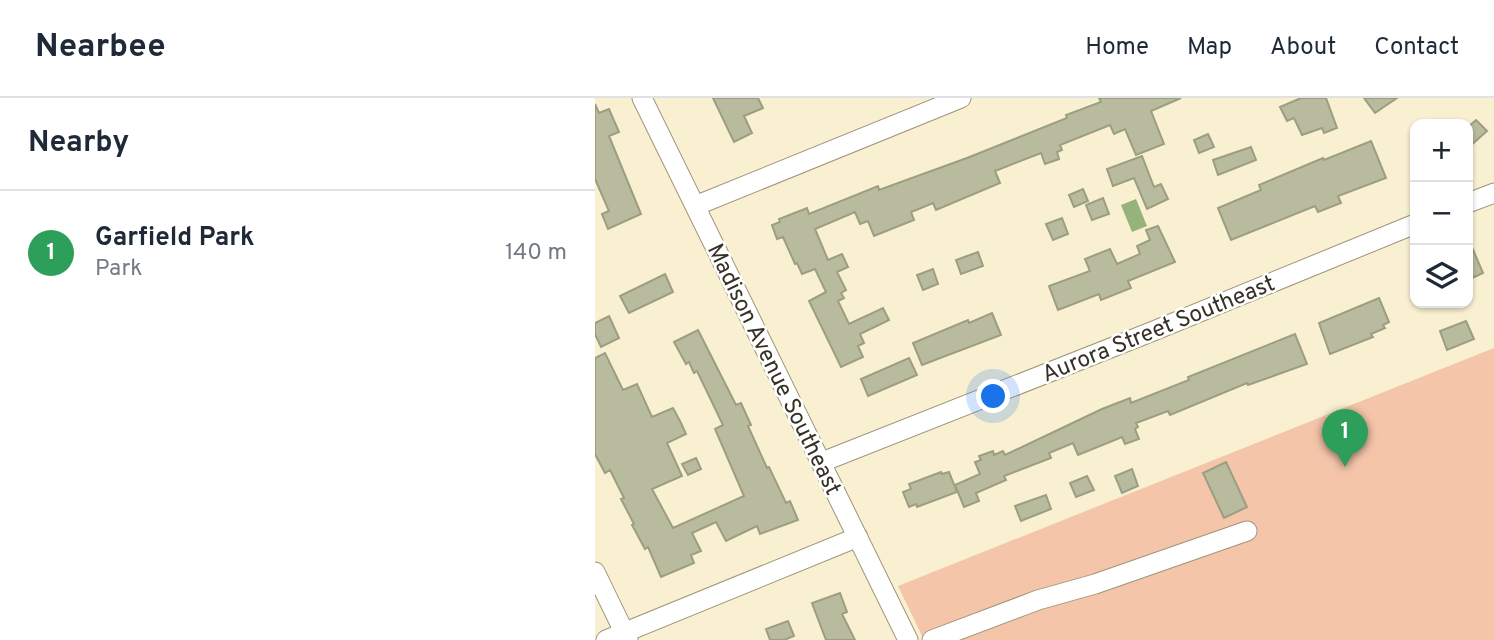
<!DOCTYPE html>
<meta charset="utf-8">
<style>
body{margin:0;font-family:Overpass,sans-serif;background:#f6f6f7;color:#1f2937}
.controls{position:absolute;right:21px;top:21px;display:grid;overflow:hidden;border-radius:14px;box-shadow:0 2px 5px #0004}
.controls button{width:63px;height:63px;display:grid;place-items:center;padding:0;border:0;border-bottom:2px solid #e0e1e3;background:#fff;color:#1f2937;font:35px sans-serif}
.you{position:absolute;left:399px;top:299px;width:24px;height:24px;margin:-18px;border:5px solid #fff;border-radius:50%;background:#1a73e8;box-shadow:0 0 0 10px #1a73e833}
.badge{display:grid;place-items:center;width:46px;height:46px;border-radius:50%;background:#186561;color:#fff;font-size:23px;font-weight:700}
.pin{position:absolute;translate:-50% -58px;filter:drop-shadow(0 2px 4px #0008)}
.pin::after{content:'';position:absolute;top:37px;width:24px;height:21px;background:inherit;clip-path:polygon(0 0,100% 0,50% 100%)}
.list{margin:0;padding:0;list-style:none}
h2{display:flex;justify-content:space-between;align-items:center;height:91px;margin:0;padding:0 28px;font-size:30px}
h2 small{font-size:23px;font-weight:400;color:#747a83}
.list li{display:grid;grid-template-columns:46px 1fr auto;gap:21px;align-items:center;box-sizing:border-box;height:126px;padding:0 28px;border-top:2px solid #e0e1e3}
.list b{display:block;font-size:26px;white-space:nowrap}
.list p{margin:0;font-size:23px;white-space:nowrap;color:#747a83}
.list em{font-size:23px;font-style:normal;color:#747a83}
.icon{flex:none;width:38px;height:38px;fill:none;stroke:currentColor;stroke-width:2;stroke-linecap:round;stroke-linejoin:round}
.map{position:relative;flex:none;width:899px;height:542px;overflow:hidden}
header{display:flex;align-items:center;gap:42px;box-sizing:border-box;height:98px;padding:0 35px;background:#fff;border-bottom:2px solid #e0e1e3}
header strong{font-size:33px}
nav{display:flex;gap:38px;margin-inline-start:auto;font-size:24px}
main{display:flex}
aside{flex:1;background:#fff}
.map>svg:first-child{display:block}
.green{fill:#f4c5a9}
.water{fill:#96b37b}
.building{fill:#b9bb9e;stroke:#9b9e81;stroke-width:2}
.lines{fill:none;stroke-linecap:round;stroke-linejoin:round}
.minor-casing{stroke:#9f957a;stroke-width:21}
.minor{stroke:#fff;stroke-width:19}
.labels{text-anchor:middle;stroke-width:5;stroke-linejoin:round;paint-order:stroke}
.street-label{font-size:23px;fill:#353126;stroke:#fff}
</style>
<header>
<strong>Nearbee</strong>
<nav><a>Home</a><a>Map</a><a>About</a><a>Contact</a></nav>
</header>
<main>
<aside>
<h2>Nearby<small></small></h2>
<ul class="list">
<li><span class="badge" style="background:#2e9e5b">1</span><div><b>Garfield Park</b><p>Park</p></div><em>140 m</em></li>
</ul>
</aside>
<div class="map">
<svg width="899" height="542" viewBox="0 0 899 542">
<rect width="100%" height="100%" fill="#f9efd1"/>
<path class="green" d="M899,250V542H329L303,488Z"/>
<path class="water" d="M541,101L552,128L537,134L526,107Z"/>
<path class="building" d="M118,0H163L168,10L149,18L157,35L139,44Z
M504,0H586L556,13L569,46L541,57L530,31L519,36L515,27L465,47L467,52L462,54L464,61L450,66L446,55L400,73L405,85L341,112L338,105L316,114L319,122L279,138L273,123L265,126L260,114L220,131L233,162L247,156L253,169L242,174L251,192L246,195L249,200L243,203L254,226L288,210L294,222L265,236L269,245L263,248L268,259L246,269L214,203L231,194L220,171L207,176L202,165L200,166L188,139L182,141L177,127L185,124L184,121L212,110L214,116L283,88L284,92L372,60L472,20L471,17L506,4Z
M706,0H731L742,30L729,35L727,30L707,37L699,20L692,23L685,9Z
M769,0H802L780,15Z
M0,6L4,15L14,11L24,34L14,38L46,116L13,131L7,116L14,113L0,81Z
M881,22L892,33L873,50V29Z
M613,36L619,49L604,55L599,42Z
M776,43L791,80L743,98L746,105L723,114L720,108L636,142L623,110L666,92L664,87L728,60L729,62Z
M656,49L661,62L623,77L618,62Z
M547,58L559,89L566,86L573,101L552,111L539,80L518,88L512,71Z
M488,91L493,103L479,109L474,97Z
M508,100L514,116L497,122L491,107Z
M467,120L473,136L458,142L451,126Z
M563,128L580,164L533,183L536,190L506,202L504,196L463,212L454,188L495,173L490,161L515,151L522,166L545,156L542,148L555,142L551,132Z
M873,140L888,175L873,182Z
M383,154L388,168L366,176L361,162Z
M338,171L343,186L328,192L322,177Z
M70,176L78,194L34,215L25,198Z
M784,200L794,224L788,227L790,230L776,236L778,239L735,256L724,225Z
M397,215L406,237L327,267L318,245L373,222L374,225Z
M14,218L24,240L6,249L0,236V225Z
M871,223L879,241L852,252L845,233Z
M103,232L141,307L146,305L156,327L153,328L172,370L174,369L191,405L195,403L203,422L165,436L162,428L131,443L121,424L97,435L106,453L96,457L99,465L66,479L53,449L50,451L37,427L39,426L26,401L29,400L15,372L10,375L0,356V260L10,255L28,292L42,286L57,319L78,310L86,325L91,336L72,345L87,378L57,391L78,430L149,398L120,331L128,327L102,273L99,275L94,264L91,266L79,244Z
M700,236L712,266L653,287L652,285L575,317L573,313L541,325L543,329L540,331L544,341L530,346L527,339L483,357L478,345L454,355L456,360L409,378L411,382L381,395L384,403L369,409L360,387L385,376L380,364L386,362L384,358L398,353L399,357L408,353L410,357L507,311L535,300L536,305L594,282L593,279Z
M314,260L322,277L273,298L266,281Z
M101,360L106,371L93,377L87,366Z
M631,364L652,409L629,420L608,375Z
M537,371L543,388L527,395L520,378Z
M346,374L347,376L354,374L362,394L322,409L321,406L314,409L308,394L316,391L314,386Z
M492,378L499,392L481,399L475,385Z
M451,397L456,411L426,423L420,408Z
M245,495L252,514L247,516L260,542H231L217,505Z
M193,523L199,538L189,542H175L171,531Z"/>
<g class="lines">
<g class="minor-casing">
<path id="minor" d="M47,0L313,542
M873,105L899,95
M100,108L366,0
M227,364L556,234L820,126
M0,474L33,542
M11,542L263,439
M337,542L443,502L500,486L652,433"/>
</g>
<use href="#minor" class="minor"/>
</g>
<g class="labels">
<g class="street-label">
<text transform="translate(563 230) rotate(-22)" y="8">Aurora Street Southeast</text>
<text transform="translate(180 271) rotate(64)" y="8">Madison Avenue Southeast</text>
</g>
</g>
</svg>
<div class="controls">
<button>+</button>
<button>−</button>
<button><svg class="icon" aria-label="layers" viewBox="0 0 24 24"><path d="M12 4l9 5-9 5-9-5zM3 14l9 5 9-5"/></svg></button>
</div>
<div class="you"></div>
<div class="pin badge" style="left:750px;top:369px;background:#2e9e5b">1</div>
</div>
</main>
